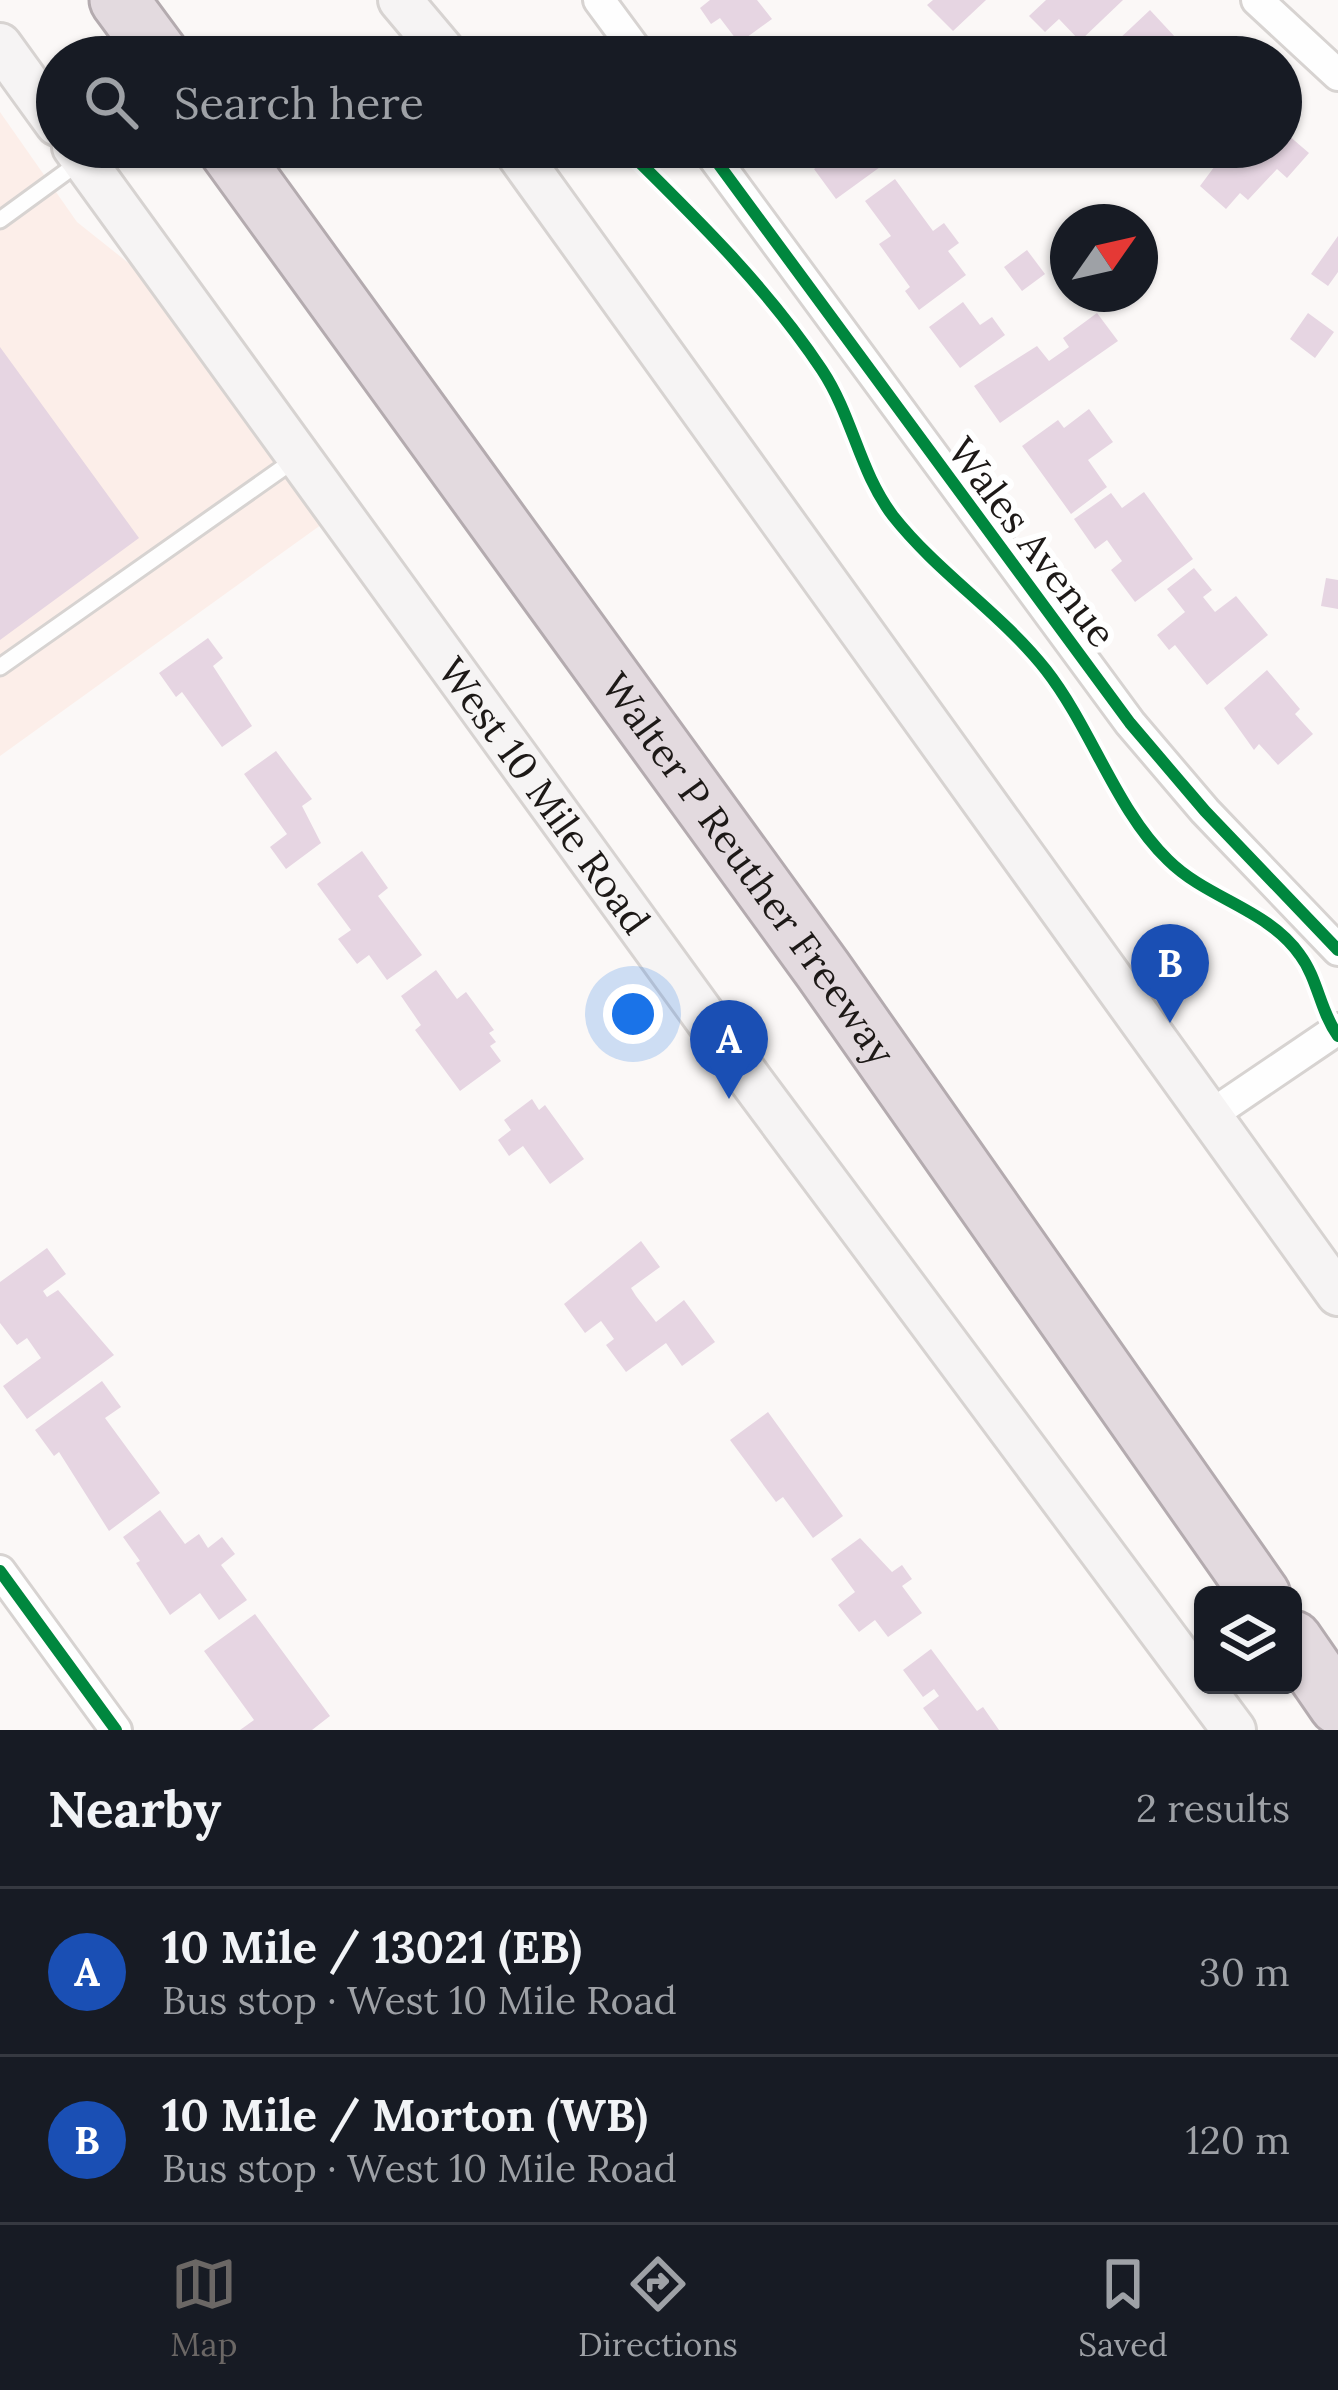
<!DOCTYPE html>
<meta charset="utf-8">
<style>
body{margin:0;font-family:Lora,serif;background:#242831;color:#f1f3f6}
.controls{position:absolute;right:36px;bottom:36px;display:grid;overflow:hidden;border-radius:18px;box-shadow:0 3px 9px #0004}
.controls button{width:108px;height:108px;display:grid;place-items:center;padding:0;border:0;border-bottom:3px solid #363941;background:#171b24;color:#f1f3f6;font:60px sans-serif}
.compass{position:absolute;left:1050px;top:204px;width:108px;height:108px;border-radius:50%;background:#171b24;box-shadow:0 3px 9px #0004;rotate:56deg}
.you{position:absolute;left:633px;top:1014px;width:42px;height:42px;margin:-30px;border:9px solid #fff;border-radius:50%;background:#1a73e8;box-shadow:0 0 0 18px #1a73e833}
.badge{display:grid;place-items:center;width:78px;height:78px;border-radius:50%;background:#6b6765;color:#fff;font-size:39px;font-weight:700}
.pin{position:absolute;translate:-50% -99px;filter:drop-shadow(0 3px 6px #0008)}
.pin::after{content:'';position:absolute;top:63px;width:42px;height:36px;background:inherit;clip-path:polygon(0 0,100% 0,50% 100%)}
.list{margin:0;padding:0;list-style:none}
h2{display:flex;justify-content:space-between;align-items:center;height:156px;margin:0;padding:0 48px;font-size:51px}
h2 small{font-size:39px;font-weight:400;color:#9ea1a6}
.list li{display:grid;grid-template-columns:78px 1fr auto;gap:36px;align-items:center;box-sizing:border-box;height:168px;padding:0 48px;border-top:3px solid #363941}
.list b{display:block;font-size:45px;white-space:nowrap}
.list p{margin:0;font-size:39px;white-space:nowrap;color:#9ea1a6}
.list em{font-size:39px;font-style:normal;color:#9ea1a6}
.icon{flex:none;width:66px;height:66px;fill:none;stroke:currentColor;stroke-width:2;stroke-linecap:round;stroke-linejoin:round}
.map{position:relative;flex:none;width:1338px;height:1730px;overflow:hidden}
.search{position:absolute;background:#171b24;box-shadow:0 3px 9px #0004;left:36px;right:36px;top:36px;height:132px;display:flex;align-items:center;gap:30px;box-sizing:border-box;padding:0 42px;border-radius:66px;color:#9ea1a6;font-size:45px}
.sheet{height:492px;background:#171b24}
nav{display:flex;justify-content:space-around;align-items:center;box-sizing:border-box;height:168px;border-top:3px solid #363941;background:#171b24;font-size:33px;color:#9ea1a6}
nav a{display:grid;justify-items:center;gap:6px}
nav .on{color:#6b6765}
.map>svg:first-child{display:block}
.built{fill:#fceee9}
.building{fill:#e6d5e2}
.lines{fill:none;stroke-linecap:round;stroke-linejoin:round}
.service-casing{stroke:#d7d3d1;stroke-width:21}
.minor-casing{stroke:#d7d3d1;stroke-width:36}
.secondary-casing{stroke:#d7d3d1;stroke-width:48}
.motorway-casing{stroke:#b4abaf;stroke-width:63}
.service{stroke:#fefefe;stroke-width:15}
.minor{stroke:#fefefe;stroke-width:30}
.secondary{stroke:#f6f4f4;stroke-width:42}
.motorway{stroke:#e3dadf;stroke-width:57}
.cycleway-casing{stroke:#fff;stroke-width:20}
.cycleway{stroke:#00873e;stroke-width:12}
.labels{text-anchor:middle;stroke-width:12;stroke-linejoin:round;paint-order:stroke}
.street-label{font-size:39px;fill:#1d1917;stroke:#fff}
</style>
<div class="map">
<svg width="1338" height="1730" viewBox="0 0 1338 1730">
<rect width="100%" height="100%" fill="#fbf8f7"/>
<path class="built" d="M0,112L77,222L136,269L325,522L0,756Z"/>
<path class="building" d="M710,0H757L772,19L739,43L720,18L711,24L700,8Z
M933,0H986L953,31L927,5Z
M1046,0H1123L1080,41L1059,19L1045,32L1029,16Z
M1150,10L1176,38L1155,57H1100Z
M1288,135L1309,153L1287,178L1277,169L1248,200L1240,193L1226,209L1200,186L1229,147H1252L1266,159Z
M844,147H884L878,151L887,162L836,199L814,169Z
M895,179L933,231L944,223L959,243L948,251L966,275L919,310L905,291L910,287L879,244L891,236L865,201Z
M1338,236V272L1328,286L1311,274Z
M1027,250L1045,274L1022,291L1004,267Z
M963,302L980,325L992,317L1005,335L960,368L929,327Z
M1097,313L1118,341L1000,423L974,386L1037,346L1049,361L1069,347L1063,338Z
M1308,313L1334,332L1315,358L1290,339Z
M0,347L139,538L0,640Z
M1089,409L1113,442L1088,460L1107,487L1071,514L1022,446L1058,420L1064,428Z
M1144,492L1193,559L1135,602L1111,570L1122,561L1107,540L1095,549L1074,519L1111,493L1122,508Z
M1194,568L1212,590L1203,597L1215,612L1236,596L1268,635L1207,685L1175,645L1169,650L1157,635L1185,612L1167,589Z
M1326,578L1338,580V609L1321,606Z
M208,638L223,658L213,666L252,726L222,747L182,692L176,697L159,673Z
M1267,670L1300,709L1295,714L1313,734L1278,765L1259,744L1254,750L1224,708Z
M276,751L312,799L302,806L321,843L286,869L270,847L287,834L244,774Z
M362,851L388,888L378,896L422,955L387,980L369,955L357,964L338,939L351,930L317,884Z
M436,970L457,999L466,992L494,1030L489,1033L496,1042L490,1046L501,1061L460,1091L415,1030L421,1025L401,996Z
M532,1099L539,1110L545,1105L584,1159L550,1184L523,1146L509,1156L498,1140L511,1130L504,1120Z
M641,1241L660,1267L631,1288L636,1296L656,1322L684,1300L715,1342L682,1366L666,1343L626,1372L606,1345L614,1339L601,1321L585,1333L564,1304Z
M47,1248L66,1274L43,1291L47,1297L58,1290L114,1355L27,1419L3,1386L41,1358L27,1338L17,1345L0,1323V1282Z
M102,1381L121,1407L105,1418L160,1493L109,1531L59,1452L54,1456L35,1430Z
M768,1412L843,1516L813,1538L783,1497L776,1502L730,1440Z
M160,1510L185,1544L199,1534L208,1548L222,1537L235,1554L221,1565L247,1600L219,1620L200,1593L170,1615L136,1563L140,1561L123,1537Z
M860,1538L892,1572L902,1565L912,1579L902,1586L922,1613L888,1637L875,1620L859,1632L838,1605L855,1592L831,1559Z
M255,1614L330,1716L312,1730H240L254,1720L204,1651Z
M931,1649L977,1711L983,1707L999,1730H939L923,1708L939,1696L934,1689L923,1697L903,1670Z"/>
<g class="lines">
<g class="service-casing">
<path id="service" d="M0,220L81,161
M0,667L297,458"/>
</g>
<g class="minor-casing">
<path id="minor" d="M599,0L641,57
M1257,0L1338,75
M706,147L1130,723L1205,811L1338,950
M1211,1115L1338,1029
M0,1571L116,1730"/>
</g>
<g class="secondary-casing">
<g id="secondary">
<path d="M400,0L448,57"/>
<path d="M0,45L57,124"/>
<path id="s1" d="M74,147L752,1082L1234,1730"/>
<path d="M513,147L1338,1294"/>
</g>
</g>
<g class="motorway-casing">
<g id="motorway">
<path d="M119,0L161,57"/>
<path id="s2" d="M226,147L823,970L1261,1595"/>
<path d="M1293,1640L1338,1705"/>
</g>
</g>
<use href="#service" class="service"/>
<use href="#minor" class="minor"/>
<use href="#secondary" class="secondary"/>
<use href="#motorway" class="motorway"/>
<g class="cycleway-casing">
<path id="cycleway" d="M624,147C695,217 767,287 822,370C853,417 859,471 893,516C938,573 1001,613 1046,670C1092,729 1116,810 1168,860C1207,899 1268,909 1300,955C1318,979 1320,1011 1338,1036
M706,147L1130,723L1205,811L1338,950
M0,1571L116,1730"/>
</g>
<use href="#cycleway" class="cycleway"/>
</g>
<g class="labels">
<g class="street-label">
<text transform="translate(1032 542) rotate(53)" y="14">Wales Avenue</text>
<text dy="14" stroke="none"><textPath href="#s1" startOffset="801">West 10 Mile Road</textPath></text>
<text dy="14" stroke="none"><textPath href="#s2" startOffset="891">Walter P Reuther Freeway</textPath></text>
</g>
</g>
</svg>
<div class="controls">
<button><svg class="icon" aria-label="layers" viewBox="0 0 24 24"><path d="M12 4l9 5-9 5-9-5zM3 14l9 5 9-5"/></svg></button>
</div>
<svg class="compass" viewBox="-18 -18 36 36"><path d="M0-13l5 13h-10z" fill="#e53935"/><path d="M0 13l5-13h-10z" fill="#9ea1a6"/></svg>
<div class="you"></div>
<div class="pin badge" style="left:729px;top:1099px;background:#1a4fb4">A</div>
<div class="pin badge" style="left:1170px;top:1023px;background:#1a4fb4">B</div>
<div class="search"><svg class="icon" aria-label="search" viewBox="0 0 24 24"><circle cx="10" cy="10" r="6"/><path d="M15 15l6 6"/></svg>Search here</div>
</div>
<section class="sheet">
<h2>Nearby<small>2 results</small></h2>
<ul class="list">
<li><span class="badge" style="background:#1a4fb4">A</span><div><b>10 Mile / 13021 (EB)</b><p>Bus stop · West 10 Mile Road</p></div><em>30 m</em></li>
<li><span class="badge" style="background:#1a4fb4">B</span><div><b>10 Mile / Morton (WB)</b><p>Bus stop · West 10 Mile Road</p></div><em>120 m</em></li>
</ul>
</section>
<nav>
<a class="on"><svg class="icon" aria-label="map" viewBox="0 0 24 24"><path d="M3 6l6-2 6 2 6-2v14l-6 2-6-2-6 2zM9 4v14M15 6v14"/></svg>Map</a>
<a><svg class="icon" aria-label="directions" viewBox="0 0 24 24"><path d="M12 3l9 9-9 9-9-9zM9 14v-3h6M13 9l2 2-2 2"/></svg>Directions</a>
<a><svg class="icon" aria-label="saved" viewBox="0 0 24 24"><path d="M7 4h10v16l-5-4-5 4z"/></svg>Saved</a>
</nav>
